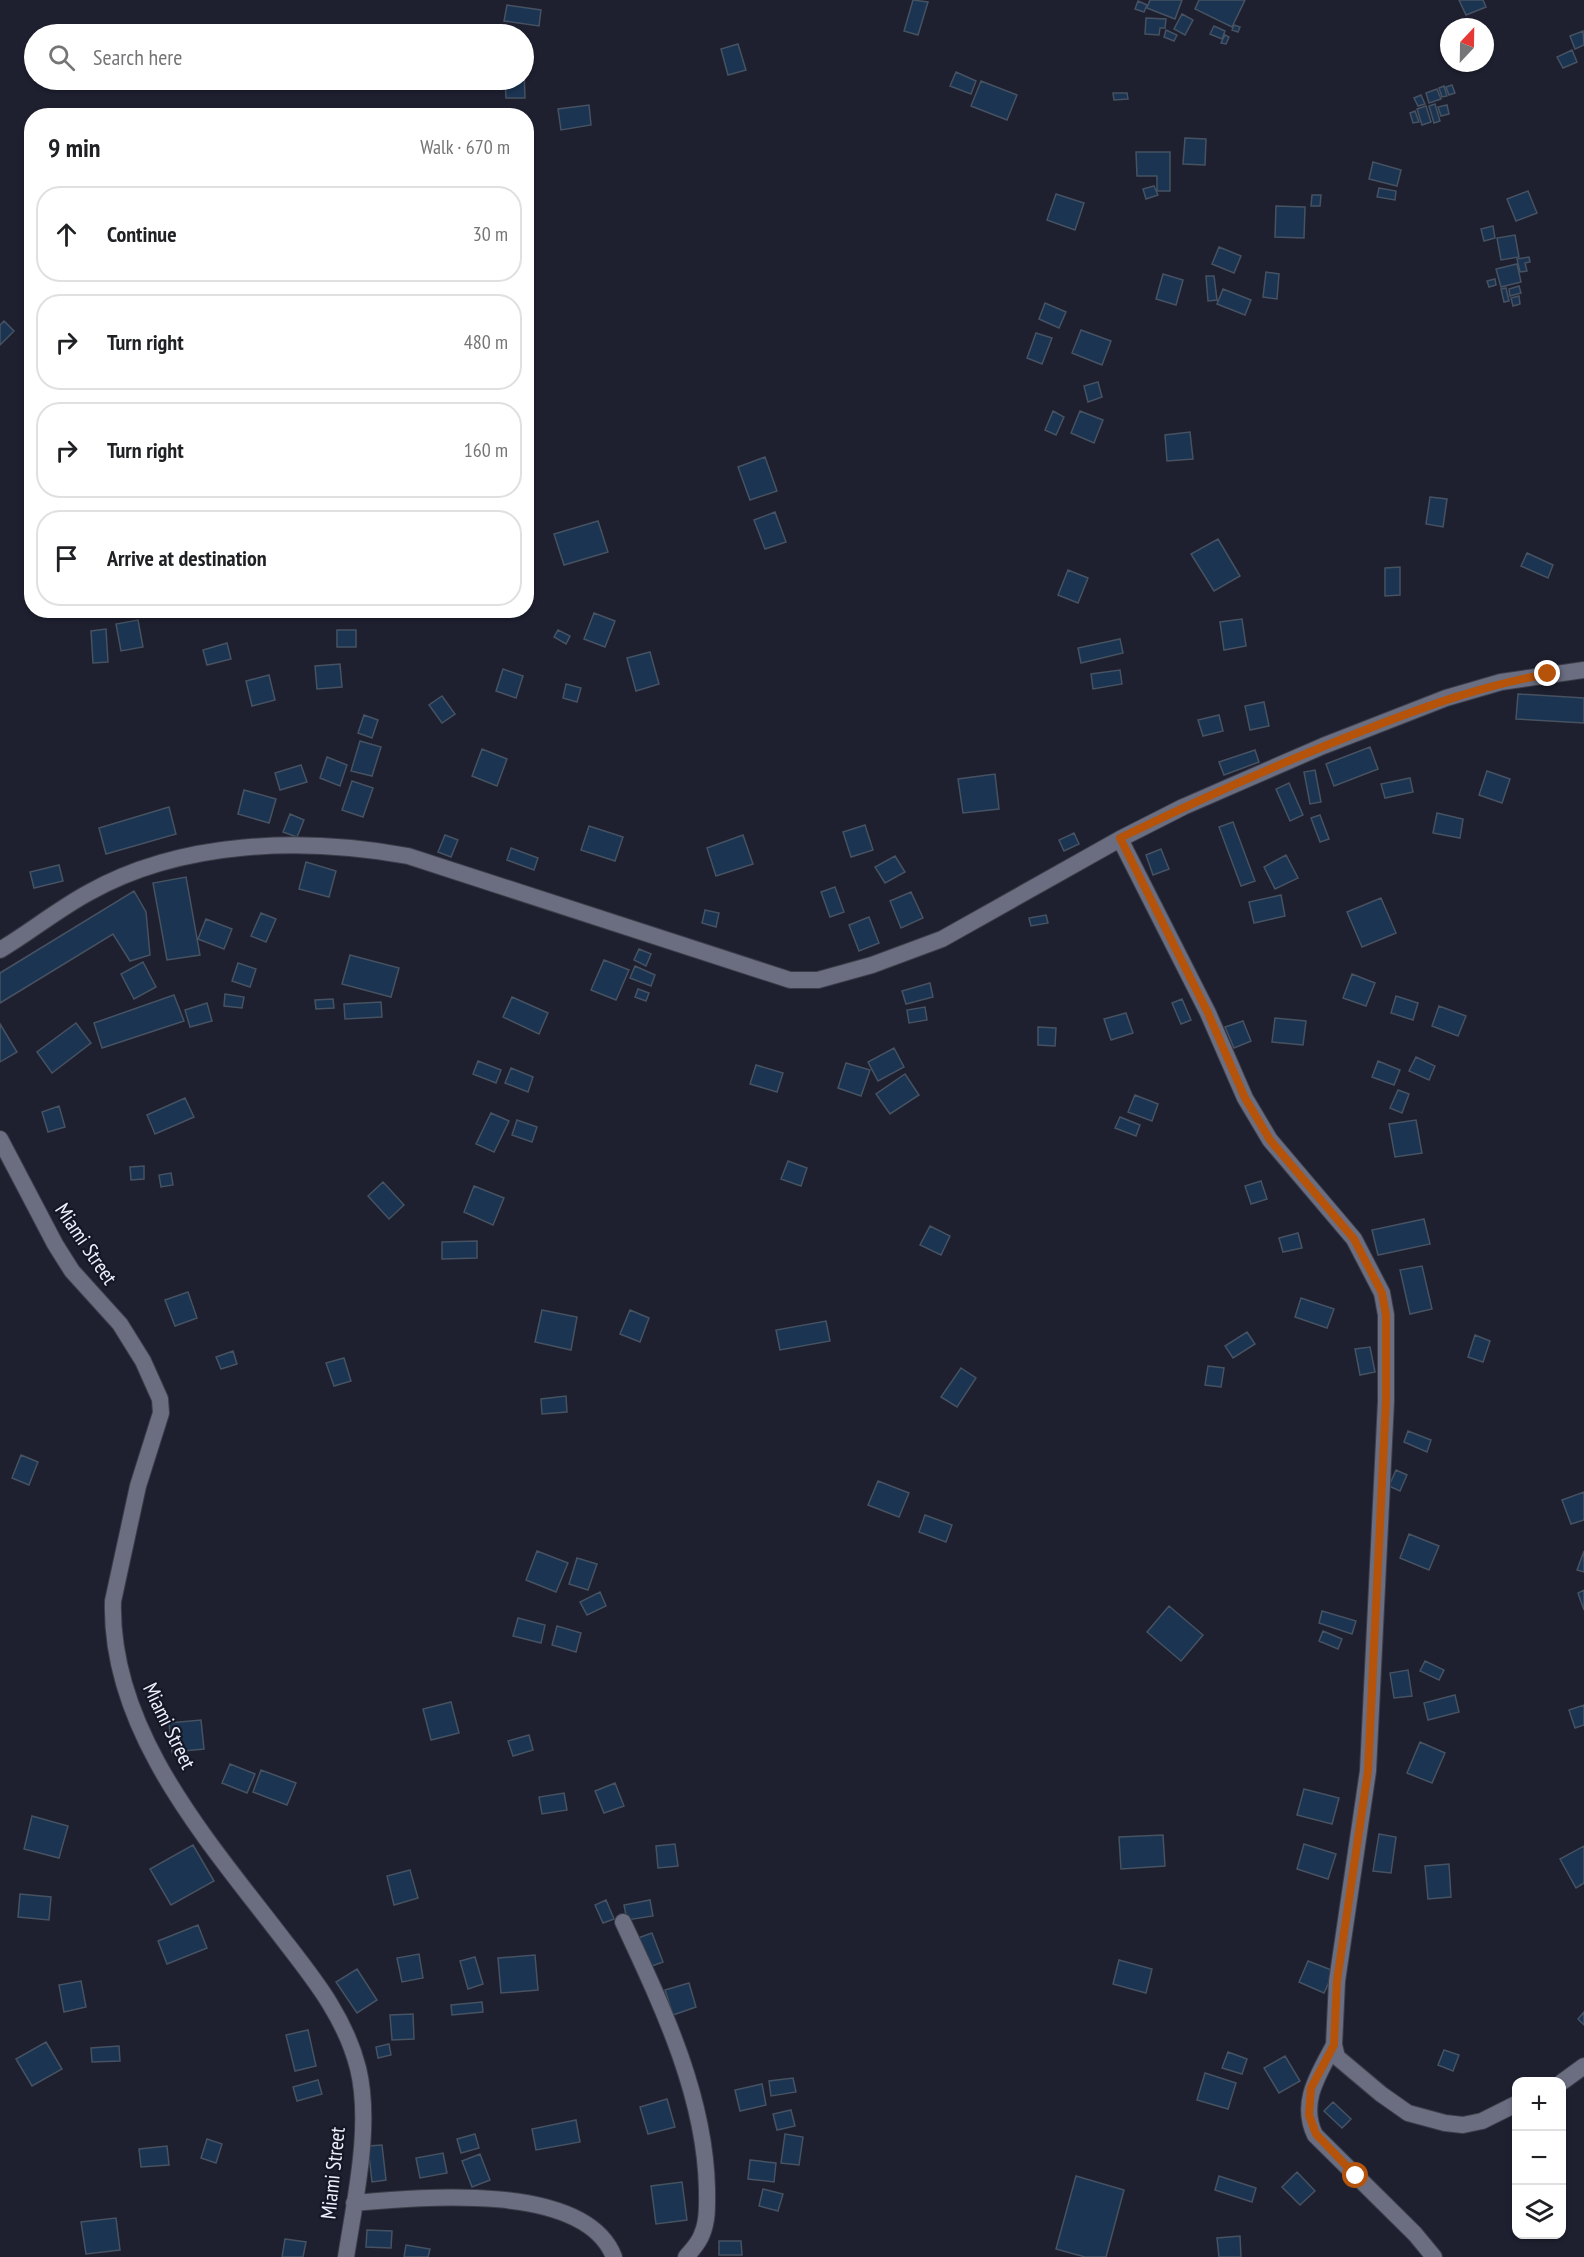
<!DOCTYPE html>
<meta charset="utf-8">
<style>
body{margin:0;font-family:"PT Sans Narrow",sans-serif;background:#f2f2f2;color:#202124}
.controls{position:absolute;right:18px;bottom:18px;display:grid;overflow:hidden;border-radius:12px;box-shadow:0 2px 4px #0004}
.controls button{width:54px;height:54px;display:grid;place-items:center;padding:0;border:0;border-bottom:2px solid #e0e0e0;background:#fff;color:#202124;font:30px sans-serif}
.compass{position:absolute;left:1440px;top:18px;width:54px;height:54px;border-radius:50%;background:#fff;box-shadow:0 2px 4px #0004;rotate:22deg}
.stop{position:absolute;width:18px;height:18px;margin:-14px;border:4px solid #b45309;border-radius:50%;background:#fff}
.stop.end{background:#b45309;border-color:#fff;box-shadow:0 2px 6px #0008}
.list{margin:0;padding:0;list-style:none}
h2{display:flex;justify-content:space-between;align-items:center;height:78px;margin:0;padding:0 24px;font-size:26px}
h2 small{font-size:20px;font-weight:400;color:#757577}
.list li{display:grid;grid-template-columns:39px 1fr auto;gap:18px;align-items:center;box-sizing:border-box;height:96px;margin:0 12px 12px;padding:0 12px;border:2px solid #e0e0e0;border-radius:24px}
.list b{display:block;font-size:22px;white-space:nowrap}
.list em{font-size:20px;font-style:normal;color:#757577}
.icon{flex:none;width:33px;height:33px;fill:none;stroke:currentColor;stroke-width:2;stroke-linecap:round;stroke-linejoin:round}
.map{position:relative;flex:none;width:1584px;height:2257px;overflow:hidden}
.search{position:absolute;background:#fff;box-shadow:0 2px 4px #0004;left:24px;top:24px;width:510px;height:66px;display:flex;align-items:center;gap:15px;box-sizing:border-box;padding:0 21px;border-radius:33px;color:#757577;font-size:22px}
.panel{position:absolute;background:#fff;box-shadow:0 2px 4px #0004;left:24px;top:108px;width:510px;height:510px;border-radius:24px}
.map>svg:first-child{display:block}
.building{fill:#1b3451;stroke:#465261;stroke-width:1.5}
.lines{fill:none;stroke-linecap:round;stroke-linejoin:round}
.minor-casing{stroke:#3b3d49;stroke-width:18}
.minor{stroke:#6b6e81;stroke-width:16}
.route{stroke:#b45309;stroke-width:8}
.labels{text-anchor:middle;stroke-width:4.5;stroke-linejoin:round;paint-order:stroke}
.street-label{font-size:21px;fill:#eef0fb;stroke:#151726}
</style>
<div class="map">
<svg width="1584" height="2257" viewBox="0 0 1584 2257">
<rect width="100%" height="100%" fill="#1e2030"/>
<path class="building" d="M913,0L928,2L918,35L904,31Z
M1150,0H1182L1175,19L1147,8Z
M1199,0H1245L1232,27L1195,9Z
M1459,0H1483L1486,7L1466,15Z
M1138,1L1147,5L1144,12L1135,9Z
M507,5L541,10L539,26L504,21Z
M1182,14L1193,20L1185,35L1174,29Z
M1146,18L1166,19L1165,28H1160L1159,35L1145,34Z
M1234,25L1240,27L1238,32L1232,30Z
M1214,26L1225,31L1222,39L1210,34Z
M1166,30L1177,35L1174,41L1164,37Z
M1583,31L1584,45L1575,49L1570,36Z
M1225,35L1229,37L1226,44L1221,43Z
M738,44L746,70L728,75L721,49Z
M1572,50L1577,62L1563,68L1557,57Z
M1468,63L1470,69L1463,71L1460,66Z
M524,69L525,98H506L505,80H524Z
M956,72L976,81L971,94L950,86Z
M981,81L1017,95L1007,120L971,106Z
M1452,85L1455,93L1449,95L1446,87Z
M1444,86L1447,96L1442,97L1439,88Z
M1437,89L1441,99L1429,103L1426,93Z
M1113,93H1127L1128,99L1114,100Z
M1421,95L1425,104L1418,106L1414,98Z
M1435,104L1440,121L1434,123L1429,106Z
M589,105L591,125L561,130L558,109Z
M1447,105L1449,114L1441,116L1438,107Z
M1426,106L1431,122L1422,125L1417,109Z
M1415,111L1419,122L1413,123L1410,113Z
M1185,138L1206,139L1205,165L1183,164Z
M1136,152H1170V191H1157V176H1137Z
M1373,162L1401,170L1397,186L1369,179Z
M1154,186L1158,195L1146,199L1143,189Z
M1379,188L1396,191L1395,200L1377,197Z
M1528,191L1537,213L1516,221L1507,199Z
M1056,194L1084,203L1075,230L1047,220Z
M1312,195H1321L1320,206H1311Z
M1276,206L1305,207L1304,238L1275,237Z
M1493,226L1495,238L1484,241L1481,229Z
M1515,235L1519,257L1501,260L1497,238Z
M1219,247L1241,256L1234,273L1212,264Z
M1529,257L1530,262L1525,263L1527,271L1520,272L1517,259Z
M1517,264L1521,282L1501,287L1496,269Z
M1266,272L1279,274L1277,299L1263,297Z
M1163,274L1183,280L1176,305L1156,299Z
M1206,276H1214L1217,300L1208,301Z
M1495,279L1496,285L1489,287L1487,281Z
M1519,286L1521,293L1510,296L1509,289Z
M1506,288L1509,301L1504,302L1501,289Z
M1223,289L1251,300L1245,315L1217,304Z
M1519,296L1520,304L1513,306L1511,298Z
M1045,303L1066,312L1059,328L1039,319Z
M4,321L14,331L0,345V325Z
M1081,330L1111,341L1102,365L1072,353Z
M1036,333L1052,338L1042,364L1027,358Z
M1098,382L1102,397L1088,402L1084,386Z
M1053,411L1064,417L1056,435L1045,430Z
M1080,411L1103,420L1094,443L1071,433Z
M1190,432L1193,459L1167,461L1165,435Z
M765,457L777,491L750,500L738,467Z
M1430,497L1447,499L1443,527L1426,524Z
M775,512L786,542L765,549L754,520Z
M598,521L608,552L564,565L554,534Z
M1218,539L1240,576L1214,591L1191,554Z
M1527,553L1553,565L1548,578L1521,566Z
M1400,567V595L1385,596V568Z
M1068,570L1088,578L1078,603L1058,595Z
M594,613L615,621L605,647L584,639Z
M1242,619L1246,646L1224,650L1220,622Z
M138,620L143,647L121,651L116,624Z
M106,629L108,662L93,663L91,631Z
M337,630H356V647H337Z
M558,630L570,636L566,644L554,637Z
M1120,639L1123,653L1081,663L1078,648Z
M227,643L231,659L207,665L203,650Z
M650,652L659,684L636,691L627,658Z
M340,664L342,687L317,689L315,666Z
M503,669L523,676L516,698L496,691Z
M1120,670L1122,684L1093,689L1091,674Z
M269,675L275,700L252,706L246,681Z
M566,684L581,688L577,702L563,698Z
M1518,694L1584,698V723L1516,719Z
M442,696L455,714L442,723L429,705Z
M1264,702L1269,726L1250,730L1245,706Z
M364,715L378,720L372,738L358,733Z
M1219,715L1223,731L1203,736L1198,720Z
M360,741L381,747L372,776L351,771Z
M1370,747L1378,769L1334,786L1326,764Z
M482,749L507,759L497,786L472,776Z
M1255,750L1259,762L1224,775L1219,762Z
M327,757L347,765L340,786L320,778Z
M301,765L307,782L280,790L275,773Z
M1315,770L1321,802L1310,804L1304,772Z
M1487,771L1510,779L1502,803L1479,795Z
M995,774L999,809L963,813L958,779Z
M1410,778L1413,792L1385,798L1381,784Z
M352,781L373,788L363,817L342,810Z
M1289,783L1303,815L1290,821L1276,789Z
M244,790L276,799L269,823L238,814Z
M169,807L176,834L106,854L99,828Z
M1437,813L1463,819L1460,838L1433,833Z
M290,814L304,820L297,837L283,832Z
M1320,815L1329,839L1320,842L1311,818Z
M1233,822L1255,881L1241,886L1219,827Z
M865,825L873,850L851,857L843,832Z
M589,826L623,837L615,861L581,850Z
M1074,833L1079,844L1064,851L1059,840Z
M445,835L458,840L451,857L438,852Z
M743,835L753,864L716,876L707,848Z
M511,848L538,858L534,870L507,860Z
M1161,849L1169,869L1153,875L1146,855Z
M1286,855L1298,878L1275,889L1264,867Z
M895,856L905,872L885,883L875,867Z
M306,862L336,871L329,897L299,889Z
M59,865L63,881L34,888L30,872Z
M186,877L200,955L167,960L153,883Z
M835,887L844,912L830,917L821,892Z
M134,891L146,912L150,955L130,961L113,934L0,1003V973Z
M911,892L923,918L901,928L890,901Z
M1281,895L1285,916L1254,923L1249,902Z
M1381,898L1396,933L1362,947L1347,912Z
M705,910L719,913L716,927L702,923Z
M261,913L276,919L266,942L251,936Z
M1046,915L1048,923L1031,926L1029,918Z
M869,917L879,943L859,951L849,925Z
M206,919L232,929L224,949L198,939Z
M639,949L651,954L646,966L634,960Z
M350,955L399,968L391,997L342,984Z
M604,960L629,970L616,1000L591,990Z
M143,962L156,987L134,999L121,974Z
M238,963L256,969L250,987L232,981Z
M635,966L655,975L651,986L630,978Z
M1352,974L1375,983L1366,1006L1343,998Z
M930,983L933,997L906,1004L902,991Z
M638,989L649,993L646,1001L635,997Z
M225,994L244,997L242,1008L224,1006Z
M174,995L184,1021L102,1048L94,1023Z
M1396,996L1418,1003L1413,1020L1391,1013Z
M512,997L548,1013L539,1034L503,1017Z
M333,999L334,1008L316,1009L315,1000Z
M1182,999L1191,1020L1181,1024L1172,1003Z
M381,1002L382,1017L345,1019L344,1004Z
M207,1003L212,1021L190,1027L185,1010Z
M1439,1006L1466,1016L1458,1036L1432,1026Z
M925,1007L927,1020L909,1023L907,1010Z
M1126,1013L1133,1033L1111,1040L1104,1019Z
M1275,1018L1306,1021L1303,1045L1272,1042Z
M1243,1021L1251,1041L1234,1048L1225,1027Z
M76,1023L91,1043L52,1073L37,1052Z
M0,1024L17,1052L0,1062Z
M1038,1027L1056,1028L1055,1046L1038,1045Z
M894,1048L904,1067L878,1081L868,1062Z
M1416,1057L1435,1066L1429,1080L1409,1071Z
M478,1061L501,1070L496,1083L473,1074Z
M1378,1061L1400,1070L1394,1085L1372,1077Z
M846,1063L870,1070L861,1096L838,1088Z
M756,1065L783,1073L777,1092L750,1084Z
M511,1068L533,1077L528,1092L505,1083Z
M905,1074L919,1095L890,1114L876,1094Z
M1398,1090L1409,1094L1402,1113L1390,1108Z
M1135,1095L1158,1104L1152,1121L1128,1112Z
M185,1098L194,1117L155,1134L147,1115Z
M59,1106L65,1127L48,1132L42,1112Z
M491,1113L509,1121L494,1152L476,1144Z
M1120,1117L1140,1125L1136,1136L1115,1128Z
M517,1120L537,1127L532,1142L512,1135Z
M1416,1120L1422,1153L1395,1157L1389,1124Z
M788,1161L807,1168L801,1186L781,1179Z
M144,1166V1179L131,1180L130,1167Z
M171,1173L173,1185L161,1187L159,1175Z
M1261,1181L1267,1199L1251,1204L1245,1186Z
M383,1182L404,1205L389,1219L368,1196Z
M474,1186L504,1198L493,1225L464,1212Z
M1424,1219L1430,1244L1378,1255L1372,1230Z
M930,1226L950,1236L941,1255L920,1245Z
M1298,1233L1302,1248L1283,1252L1279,1238Z
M477,1241V1258L442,1259V1242Z
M1422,1266L1432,1309L1410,1314L1400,1270Z
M188,1292L197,1318L175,1326L165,1300Z
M1301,1298L1334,1309L1327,1328L1295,1317Z
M542,1310L577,1317L571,1350L535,1342Z
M630,1310L649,1318L640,1342L620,1334Z
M826,1321L830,1341L780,1350L776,1330Z
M1247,1332L1255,1344L1233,1358L1225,1346Z
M1475,1335L1490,1341L1483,1362L1468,1357Z
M1370,1347L1375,1372L1360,1375L1355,1349Z
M233,1351L237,1364L221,1369L216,1357Z
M344,1358L351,1381L334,1386L326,1363Z
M1208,1366L1224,1368L1221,1387L1205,1385Z
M961,1368L976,1378L957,1407L941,1397Z
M566,1396L567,1412L542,1414L541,1399Z
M1408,1431L1431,1440L1427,1452L1404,1442Z
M21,1455L38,1462L29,1485L12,1478Z
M1396,1470L1407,1475L1400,1491L1389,1486Z
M878,1481L909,1493L899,1517L868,1505Z
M1584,1492V1520L1571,1524L1562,1500Z
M925,1515L952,1525L946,1542L919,1532Z
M1409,1534L1439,1546L1429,1570L1400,1558Z
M537,1551L568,1563L556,1592L526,1580Z
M1584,1551V1572L1577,1570Z
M577,1558L597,1564L588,1590L569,1584Z
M1584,1590V1610L1578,1593Z
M600,1592L606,1606L587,1615L580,1602Z
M1169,1606L1203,1635L1181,1661L1147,1632Z
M1322,1611L1356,1621L1352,1634L1319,1623Z
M518,1618L545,1625L541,1643L513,1636Z
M557,1626L581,1633L576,1652L552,1645Z
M1323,1631L1342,1639L1338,1649L1319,1641Z
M1425,1661L1444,1670L1439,1680L1420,1671Z
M1408,1670L1412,1696L1394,1698L1390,1673Z
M1455,1695L1459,1712L1428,1720L1424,1703Z
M451,1702L459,1733L431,1740L423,1709Z
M1584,1705V1725L1575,1728L1569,1710Z
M201,1720L204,1749L172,1752L169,1723Z
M529,1735L533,1750L513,1756L508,1741Z
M1420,1742L1445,1753L1432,1783L1407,1773Z
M230,1764L255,1774L247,1793L222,1783Z
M261,1770L296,1783L287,1805L253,1792Z
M615,1783L624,1806L604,1813L595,1791Z
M1304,1789L1339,1798L1332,1824L1297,1815Z
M564,1793L567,1810L542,1814L539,1797Z
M32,1816L68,1826L59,1858L24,1849Z
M1379,1834L1396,1837L1391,1873L1373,1871Z
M1163,1835L1165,1866L1121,1869L1119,1837Z
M675,1844L678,1866L658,1868L656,1846Z
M1304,1844L1336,1854L1328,1879L1297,1869Z
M193,1845L214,1881L171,1905L150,1869Z
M1584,1846V1883L1576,1888L1560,1859Z
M1449,1864L1451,1897L1428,1899L1425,1866Z
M410,1870L418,1898L394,1905L387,1876Z
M20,1894L51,1897L49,1920L18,1917Z
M606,1900L614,1919L603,1923L595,1905Z
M650,1900L653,1916L627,1920L624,1905Z
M198,1925L207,1948L167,1964L158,1941Z
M652,1933L663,1962L649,1967L638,1938Z
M419,1954L423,1978L402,1982L397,1958Z
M535,1955L538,1990L501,1993L498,1958Z
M475,1957L483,1984L468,1989L460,1961Z
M1119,1960L1152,1969L1146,1993L1113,1984Z
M1308,1961L1334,1971L1324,1993L1299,1982Z
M357,1969L377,2000L357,2013L336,1982Z
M81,1981L86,2007L64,2012L59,1985Z
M689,1983L696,2007L673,2015L665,1990Z
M482,2002L483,2012L452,2015L451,2005Z
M1584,2012V2025L1578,2019Z
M413,2014L414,2039L392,2040L390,2015Z
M308,2030L316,2066L295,2071L286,2035Z
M46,2042L62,2069L32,2086L16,2059Z
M389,2044L391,2055L378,2058L376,2047Z
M119,2046L120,2061L92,2062L91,2048Z
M1444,2050L1459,2055L1453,2071L1438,2065Z
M1228,2052L1247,2059L1242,2074L1222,2068Z
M1285,2056L1300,2081L1279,2093L1264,2068Z
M1205,2073L1236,2083L1228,2109L1197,2100Z
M793,2078L796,2092L771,2096L769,2081Z
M318,2080L322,2094L297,2101L293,2087Z
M762,2084L766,2105L740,2111L735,2090Z
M667,2099L675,2127L648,2134L640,2107Z
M1333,2102L1351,2119L1342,2128L1324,2111Z
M791,2110L795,2126L777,2130L773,2114Z
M576,2120L580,2142L536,2150L532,2129Z
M475,2134L479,2148L461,2153L457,2139Z
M785,2134L803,2137L799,2165L781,2163Z
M207,2139L222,2144L216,2163L201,2158Z
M382,2145L386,2180L372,2182L368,2146Z
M167,2146L169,2165L141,2167L139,2149Z
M443,2153L447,2173L420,2178L416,2158Z
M480,2154L490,2180L472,2187L462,2161Z
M750,2160L776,2163L774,2182L748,2179Z
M1297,2172L1315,2191L1300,2205L1282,2187Z
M1076,2176L1124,2190L1106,2257H1085L1056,2249Z
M1219,2176L1256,2188L1252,2202L1215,2190Z
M682,2182L687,2220L656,2224L651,2186Z
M763,2189L783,2194L778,2211L759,2206Z
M116,2218L120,2250L86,2254L81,2222Z
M367,2230L392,2231L391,2248L366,2247Z
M1240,2236L1241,2257H1219L1217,2238Z
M285,2239L306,2242L303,2257H282Z
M719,2241H741L742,2255H719Z
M406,2245L430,2249L428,2257H404Z"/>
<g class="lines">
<g class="minor-casing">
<path id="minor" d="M1120,839L1208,1013L1245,1098L1270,1140L1354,1239L1382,1293L1386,1315V1401L1368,1771L1337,1981L1334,2045L1337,2057L1381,2094L1408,2113L1445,2123L1463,2125L1482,2121L1516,2104
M0,950C30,932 57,910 88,893C182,840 304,837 408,856L790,980H818L872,965L942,939L1120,839L1183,807L1323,746L1446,698L1501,682L1584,670
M0,1139L55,1244L72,1271L120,1324L143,1361L160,1399L161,1413L138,1486L113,1601C109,1731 209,1842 283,1939C314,1979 345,2017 358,2068C372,2125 355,2199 346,2257
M623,1922C662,2006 705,2095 707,2189C707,2204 708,2220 702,2234C699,2243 692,2250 686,2257
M1334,2045C1319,2074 1299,2102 1315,2135L1415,2234L1434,2257
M1562,2082L1584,2066
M354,2203C419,2197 585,2181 614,2257"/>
</g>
<use href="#minor" class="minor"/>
</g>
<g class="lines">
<path class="route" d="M1356,2176L1316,2134L1309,2115L1311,2088L1334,2045L1337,1981L1368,1771L1386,1401V1315L1382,1293L1354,1239L1270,1140L1245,1098L1208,1013L1120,838C1200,799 1282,762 1365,730C1426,706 1484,685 1548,674"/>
</g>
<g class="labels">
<g class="street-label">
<text transform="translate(86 1244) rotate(56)" y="7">Miami Street</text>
<text transform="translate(169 1726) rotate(64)" y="7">Miami Street</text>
<text transform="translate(333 2173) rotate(-84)" y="7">Miami Street</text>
</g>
</g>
</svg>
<div class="controls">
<button>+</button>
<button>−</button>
<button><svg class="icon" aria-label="layers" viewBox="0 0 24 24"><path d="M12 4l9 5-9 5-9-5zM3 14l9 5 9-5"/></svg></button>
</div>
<svg class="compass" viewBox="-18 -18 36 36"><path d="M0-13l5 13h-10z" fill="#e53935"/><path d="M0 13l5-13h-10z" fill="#757577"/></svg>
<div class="stop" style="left:1356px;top:2176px"></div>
<div class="stop end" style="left:1548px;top:674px"></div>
<div class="search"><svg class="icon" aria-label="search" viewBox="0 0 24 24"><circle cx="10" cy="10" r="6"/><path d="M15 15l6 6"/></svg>Search here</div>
<section class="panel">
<h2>9 min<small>Walk · 670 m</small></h2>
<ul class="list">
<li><svg class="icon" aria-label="ahead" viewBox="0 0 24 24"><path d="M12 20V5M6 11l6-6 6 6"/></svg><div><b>Continue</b></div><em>30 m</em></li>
<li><svg class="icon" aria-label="right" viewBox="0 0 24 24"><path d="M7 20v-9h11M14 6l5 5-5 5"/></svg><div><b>Turn right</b></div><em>480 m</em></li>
<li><svg class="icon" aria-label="right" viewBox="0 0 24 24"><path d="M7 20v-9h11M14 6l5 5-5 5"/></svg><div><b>Turn right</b></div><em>160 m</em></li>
<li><svg class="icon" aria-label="arrive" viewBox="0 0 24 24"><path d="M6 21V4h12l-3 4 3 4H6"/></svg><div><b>Arrive at destination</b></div></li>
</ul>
</section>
</div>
